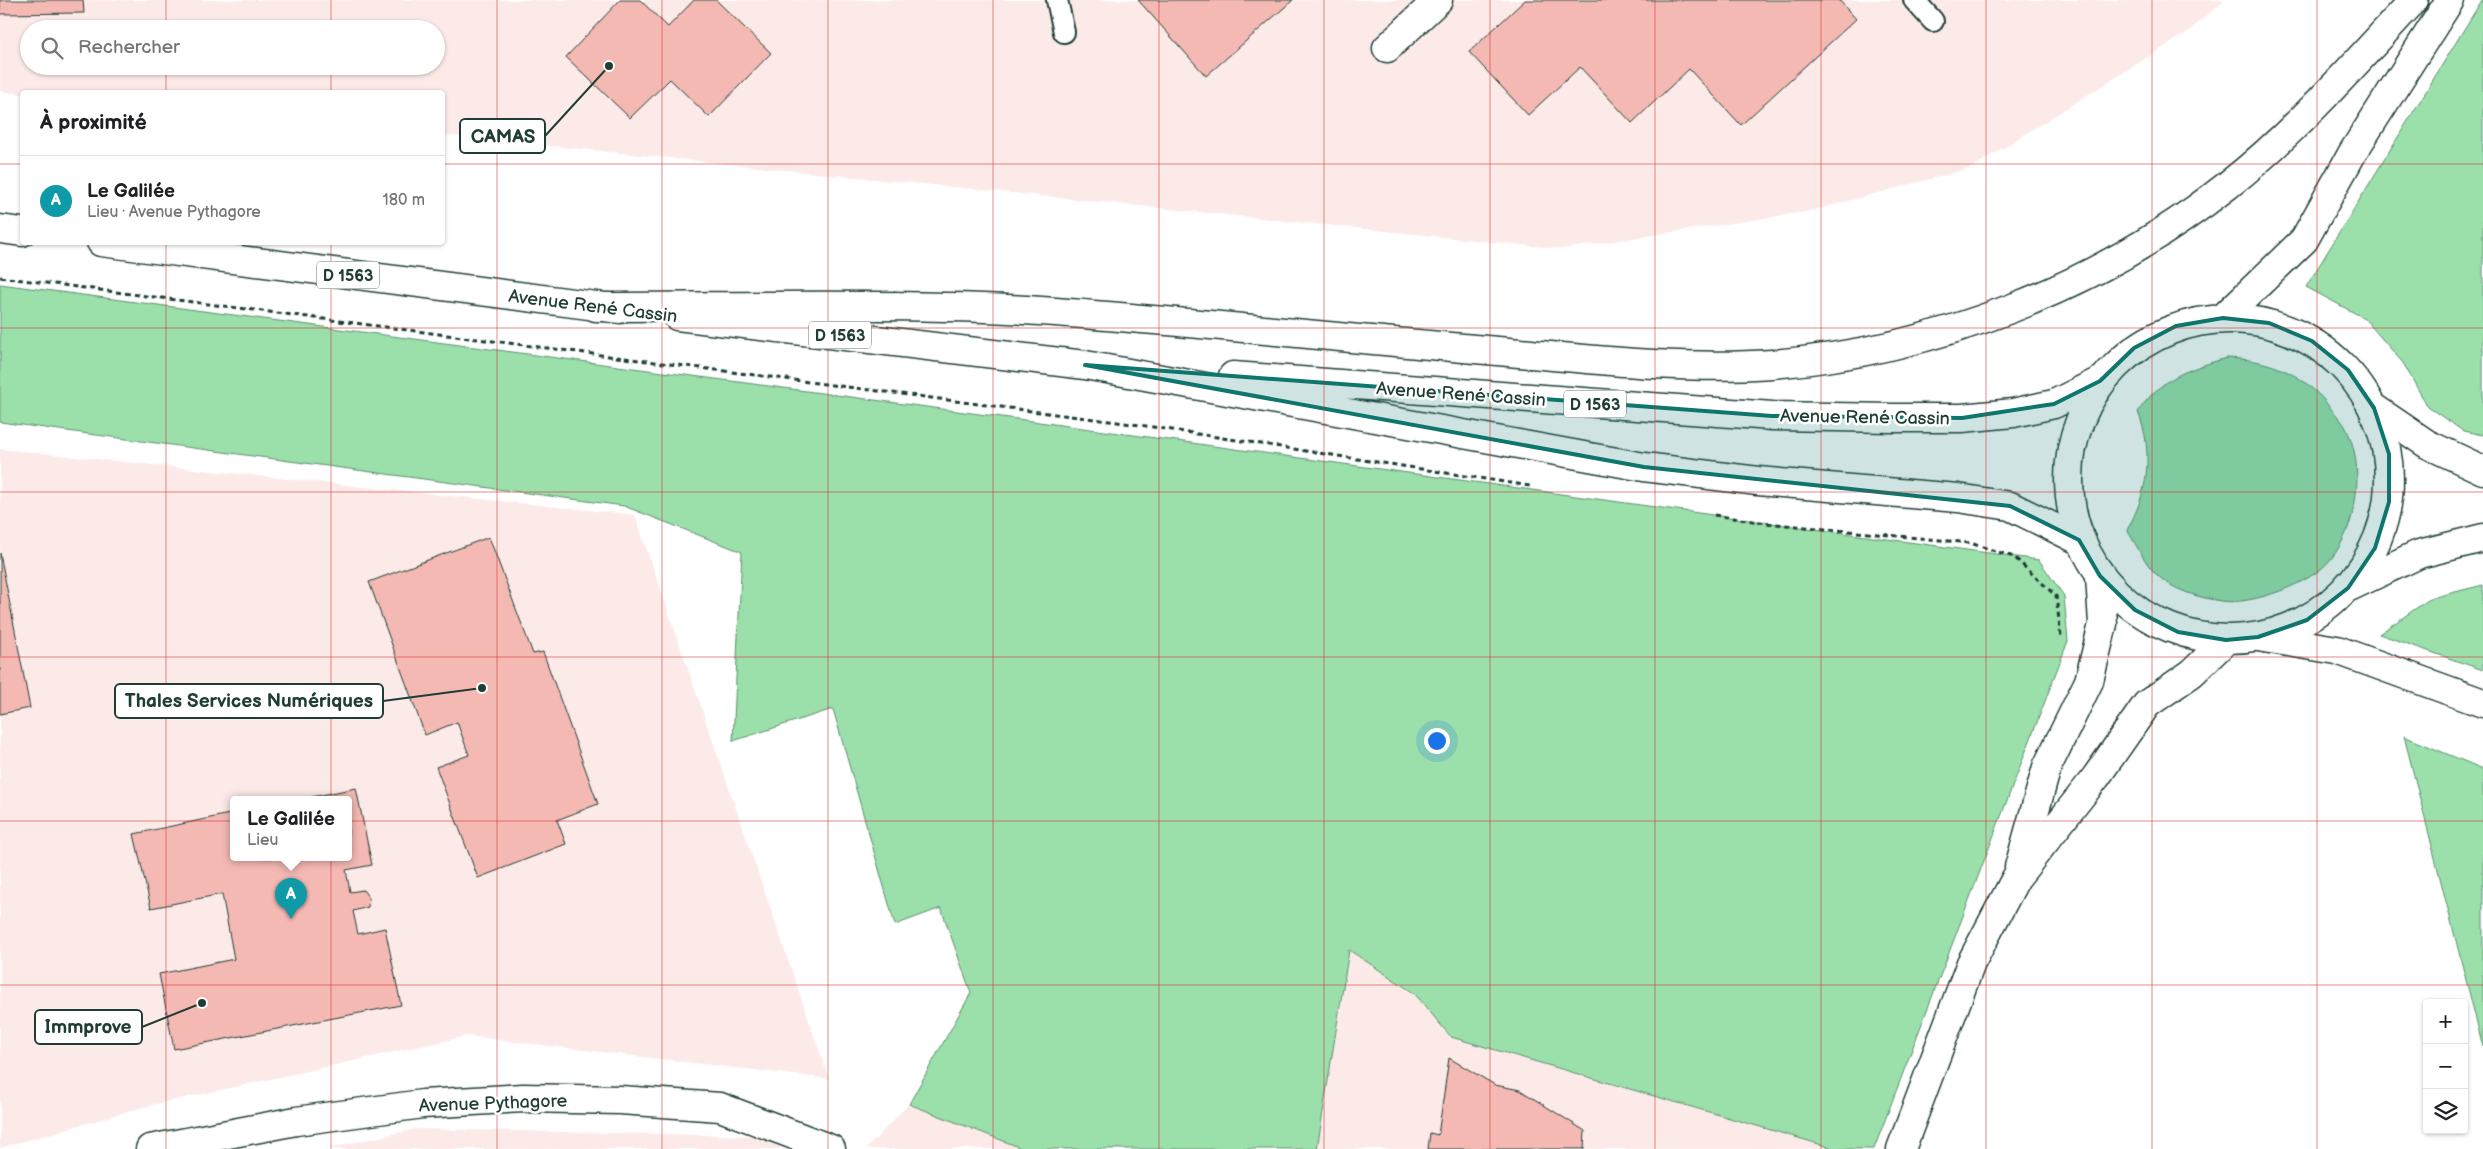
<!DOCTYPE html>
<html lang="fr">
<meta charset="utf-8">
<style>
body{margin:0;font-family:"Balsamiq Sans",sans-serif;background:#f6f6f6;color:#202124}
.controls{position:absolute;right:15px;bottom:15px;display:grid;overflow:hidden;border-radius:5px;box-shadow:0 1px 4px #0004}
.controls button{width:45px;height:45px;display:grid;place-items:center;padding:0;border:0;border-bottom:1px solid #e0e0e0;background:#fff;color:#202124;font:25px sans-serif}
.you{position:absolute;left:1436px;top:740px;width:18px;height:18px;margin:-12px;border:4px solid #fff;border-radius:50%;background:#1a73e8;box-shadow:0 0 0 8px #1a73e833}
.badge{display:grid;place-items:center;width:32px;height:32px;border-radius:50%;background:#0f766e;color:#fff;font-size:16px;font-weight:700}
.pin{position:absolute;translate:-50% -41px;filter:drop-shadow(0 1px 2px #0008)}
.pin::after{content:'';position:absolute;top:26px;width:18px;height:15px;background:inherit;clip-path:polygon(0 0,100% 0,50% 100%)}
.popup{position:absolute;left:230px;top:796px;width:122px;height:65px;box-sizing:border-box;display:grid;place-content:center;border-radius:5px;background:#fff;filter:drop-shadow(0 1px 4px #0005);font-size:16px;white-space:nowrap;color:#757577}
.popup b{font-size:19px;color:#202124}
.popup::after{content:'';position:absolute;left:50%;top:100%;margin-left:-10px;border:10px solid transparent;border-top-color:#fff}
.list{margin:0;padding:0;list-style:none}
h2{display:flex;justify-content:space-between;align-items:center;height:65px;margin:0;padding:0 20px;font-size:21px}
h2 small{font-size:16px;font-weight:400;color:#757577}
.list li{display:grid;grid-template-columns:32px 1fr auto;gap:15px;align-items:center;box-sizing:border-box;height:90px;padding:0 20px;border-top:1px solid #e0e0e0}
.list b{display:block;font-size:19px;white-space:nowrap}
.list p{margin:0;font-size:16px;white-space:nowrap;color:#757577}
.list em{font-size:16px;font-style:normal;color:#757577}
.icon{flex:none;width:28px;height:28px;fill:none;stroke:currentColor;stroke-width:2;stroke-linecap:round;stroke-linejoin:round}
.map{position:relative;flex:none;width:2483px;height:1149px;overflow:hidden}
.search{position:absolute;background:#fff;box-shadow:0 1px 4px #0004;left:20px;top:20px;width:425px;height:55px;display:flex;align-items:center;gap:12px;box-sizing:border-box;padding:0 18px;border-radius:28px;color:#757577;font-size:19px}
.panel{position:absolute;background:#fff;box-shadow:0 1px 4px #0004;left:20px;top:90px;width:425px;height:155px;border-radius:5px}
.map>svg:first-child{display:block}
.built{fill:#fceae8;fill-rule:evenodd}
.green{fill:#9bdfab;stroke:#5d8e70}
.building{fill:#f5b9b4;stroke:#1f3d34}
.lines{fill:none;stroke-linecap:round;stroke-linejoin:round}
.service-casing{stroke:#1f3d34;stroke-width:24}
.minor-casing{stroke:#1f3d34;stroke-width:31}
.primary-casing{stroke:#1f3d34;stroke-width:31}
.motorway-casing{stroke:#1f3d34;stroke-width:31}
.path{stroke:#1f3d34;stroke-width:3;stroke-dasharray:5 4;stroke-linecap:butt}
.service{stroke:#fff;stroke-width:20}
.minor{stroke:#fff;stroke-width:28}
.primary{stroke:#fff;stroke-width:28}
.motorway{stroke:#fff;stroke-width:28}
.marked{fill:#0f766e;fill-opacity:0.2;stroke:#0f766e;stroke-width:4;stroke-linejoin:round}
.grid{fill:none;stroke:#d62828;stroke-width:1;stroke-opacity:0.55}
.labels{text-anchor:middle;stroke-width:5;stroke-linejoin:round;paint-order:stroke}
.shield{fill:#fff;stroke:#627771;stroke-width:1}
.shield-label{font-size:16px;font-weight:bold;fill:#1f3d34}
.street-label{font-size:18px;fill:#1f3d34;stroke:#fff}
.leader{fill:none;stroke:#1f3d34;stroke-width:2}
.callout-dot{fill:#1f3d34;stroke:#fff;stroke-width:2}
.callout{fill:#fff;stroke:#1f3d34;stroke-width:2}
.callout-label{font-size:19px;text-anchor:middle;font-weight:bold;fill:#1f3d34}
</style>
<div class="map">
<svg width="2483" height="1149" viewBox="0 0 2483 1149">
<rect width="100%" height="100%" fill="#fff"/>
<filter id="ink" filterUnits="userSpaceOnUse"><feTurbulence type="fractalNoise" baseFrequency=".02" numOctaves="2"/><feDisplacementMap in="SourceGraphic" scale="10" xChannelSelector="R" yChannelSelector="G"/><feConvolveMatrix kernelMatrix="1 2 1 2 8 2 1 2 1" color-interpolation-filters="sRGB"/></filter>
<g filter="url(#ink)">
<path class="built" d="M0,0H2225L2188,32L1971,168L1811,211L1562,249L443,135L442,92L22,94L0,91ZM29,29H436V66H29Z
M0,449L635,515L829,1079L467,1036L143,1107L0,1148ZM234,800H348V858H234Z
M1349,950L1414,993L1451,1037L1836,1149H1317Z
M909,1104L1024,1149H866Z
M416,1129L759,1136L782,1149H325Z"/>
<path class="green" d="M2482,0H2483V435L2463,431L2428,407L2403,363L2364,318L2306,287Z
M0,284L1032,421L2039,560L2064,596L2068,641L1874,1149H1836L1451,1037L1414,993L1349,950L1317,1149H1024L909,1104L971,993L941,908L895,925L833,709L733,741L742,552L624,506L0,422Z
M2226,358C2267,359 2302,372 2328,405C2333,412 2341,419 2345,426C2366,465 2358,525 2331,559C2313,583 2251,606 2221,601C2199,598 2172,590 2156,574C2144,562 2136,544 2127,530C2148,493 2154,452 2138,412C2161,377 2187,370 2226,358Z
M2483,585V670L2379,634L2431,598Z
M2404,736L2483,769V1047Z"/>
<path class="building" d="M0,0H83L84,13L0,14Z
M620,0H640L668,27L694,0H716L771,53L709,117L670,79L630,118L566,57Z
M1138,0H1293L1206,76Z
M1525,0H1839L1856,19L1741,125L1689,69L1632,123L1580,67L1528,115L1469,52Z
M489,537L533,654L543,652L598,804L557,820L566,844L478,878L436,767L469,755L457,722L425,735L369,582Z
M0,553L30,708L0,714Z
M356,788L372,865L346,870L350,892L363,890L369,898L368,907L353,911L358,934L385,928L401,1005L174,1049L159,974L234,959L222,894L151,908L134,834L234,813V858H348V800H297Z
M1449,1058L1495,1085L1520,1090L1585,1131L1584,1149H1428L1430,1133L1438,1135Z"/>
<g class="lines">
<g class="service-casing">
<path id="service" d="M1057,0L1064,32
M1914,0L1933,21"/>
</g>
<g class="minor-casing">
<path id="minor" d="M1387,48L1438,0
M2019,867L2047,767L2089,681L2103,624L2100,576
M150,1149L296,1121L423,1104L523,1098L620,1100L720,1107L831,1149
M1901,1149L1971,963L2016,878L2096,777L2147,704L2192,673L2226,640"/>
</g>
<g class="primary-casing">
<path id="primary" d="M0,229L22,232
M101,242L620,309
M677,316L1085,365L1644,467L1758,481L1958,498L2010,506L2079,540
M2069 479a160 160 0 1 1 320 0a160 160 0 1 1-320 0Z
M1233,376L1772,416L1893,418H1962L2013,413L2054,404L2100,381
M2374,408L2427,444L2483,470
M2349,587L2419,554L2483,538"/>
</g>
<g class="motorway-casing">
<path id="motorway" d="M596,307C712,307 829,304 946,307C1027,308 1108,316 1189,323C1296,333 1402,343 1509,352C1596,360 1684,370 1772,364C1935,351 2099,287 2228,185C2297,131 2354,64 2414,0
M2223,318L2304,240L2353,152L2450,0
M2258,637L2337,650L2483,703"/>
</g>
<path class="path" d="M0,277L1140,425L1530,486
M1714,515L1766,523L1970,543L2014,557L2056,596L2061,636"/>
<use href="#service" class="service"/>
<use href="#minor" class="minor"/>
<use href="#primary" class="primary"/>
<use href="#motorway" class="motorway"/>
</g>
</g>
<path class="marked" d="M2223,318L2269,323L2312,341L2348,370L2374,408L2389,454V502L2375,548L2348,588L2307,620L2258,637L2226,640L2178,632L2135,610L2100,576L2079,540L2010,506L1644,467L1085,365L1772,416L1962,418L2054,404L2100,381L2134,348L2176,326Z"/>
<path class="grid" d="M166,0V29M331,0V29M497,0V1149M662,0V1149M828,0V1149M993,0V1149M1159,0V1149M1324,0V1149M1490,0V1149M1655,0V1149M1821,0V1149M1986,0V1149M2152,0V1149M2317,0V1149M166,66V92M331,66V92M0,164H22M442,164H2483M166,242V1149M331,242V1149M0,328H2483M0,492H2483M0,657H2483M0,821H2483M0,985H2483"/>
<g class="labels">
<g class="shield">
<rect x="317" y="261.5" width="62" height="27" rx="4"/>
<rect x="809" y="321.5" width="62" height="27" rx="4"/>
<rect x="1564" y="390.5" width="62" height="27" rx="4"/>
</g>
<g class="shield-label">
<text x="348" y="281">D 1563</text>
<text x="840" y="341">D 1563</text>
<text x="1595" y="410">D 1563</text>
</g>
<g class="street-label">
<text transform="translate(593 306) rotate(7)" y="6">Avenue René Cassin</text>
<text transform="translate(1461 394) rotate(4)" y="6">Avenue René Cassin</text>
<text transform="translate(1865 417) rotate(1)" y="6">Avenue René Cassin</text>
<text transform="translate(493 1103) rotate(-2)" y="6">Avenue Pythagore</text>
</g>
</g>
<path class="leader" d="M609 66L545 136M482 688L383 701M202 1003L142 1027"/>
<g class="callout-dot">
<circle cx="609" cy="66" r="5"/>
<circle cx="482" cy="688" r="5"/>
<circle cx="202" cy="1003" r="5"/>
</g>
<g class="callout">
<rect x="460" y="119" width="85" height="34" rx="5"/>
<rect x="115" y="684" width="268" height="34" rx="5"/>
<rect x="35" y="1010" width="107" height="34" rx="5"/>
</g>
<g class="callout-label">
<text x="503" y="143">CAMAS</text>
<text x="249" y="707">Thales Services Numériques</text>
<text x="88" y="1033">Immprove</text>
</g>
</svg>
<div class="controls">
<button>+</button>
<button>−</button>
<button><svg class="icon" aria-label="layers" viewBox="0 0 24 24"><path d="M12 4l9 5-9 5-9-5zM3 14l9 5 9-5"/></svg></button>
</div>
<div class="you"></div>
<div class="pin badge" style="left:291px;top:919px;background:#0f9aa8">A</div>
<div class="popup"><b>Le Galilée</b>Lieu</div>
<div class="search"><svg class="icon" aria-label="search" viewBox="0 0 24 24"><circle cx="10" cy="10" r="6"/><path d="M15 15l6 6"/></svg>Rechercher</div>
<section class="panel">
<h2>À proximité<small></small></h2>
<ul class="list">
<li><span class="badge" style="background:#0f9aa8">A</span><div><b>Le Galilée</b><p>Lieu · Avenue Pythagore</p></div><em>180 m</em></li>
</ul>
</section>
</div>
